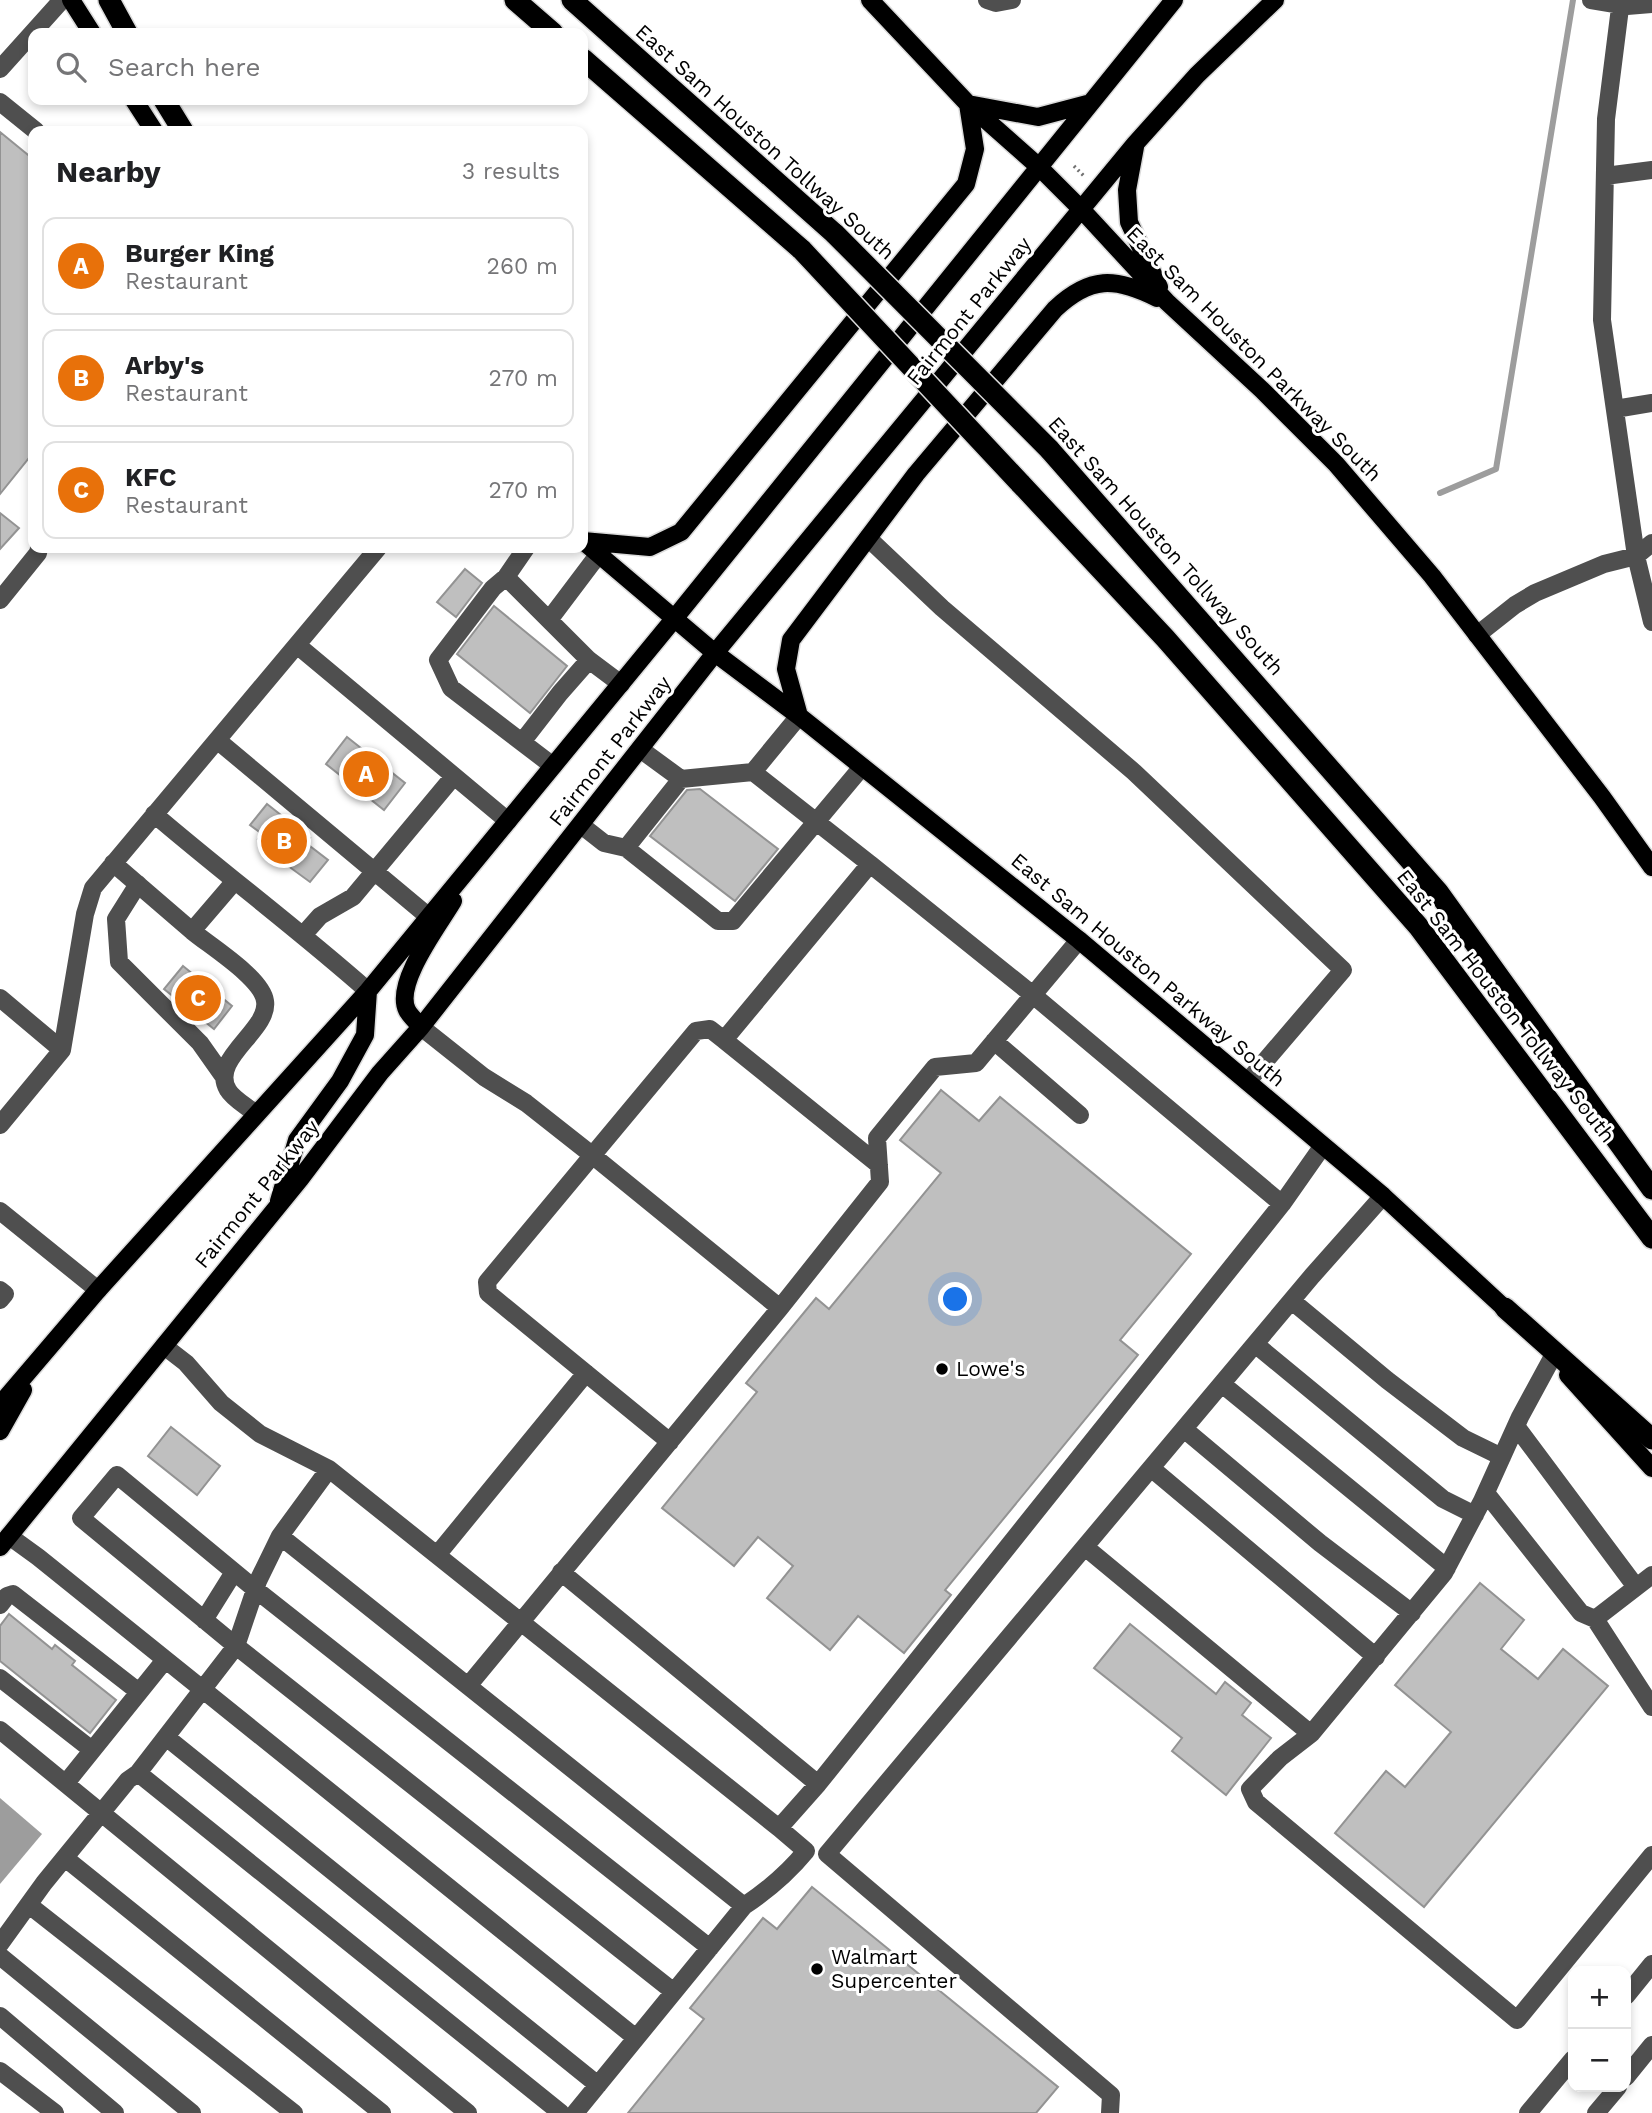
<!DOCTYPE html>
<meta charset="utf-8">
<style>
body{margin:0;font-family:"Work Sans",sans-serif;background:#f2f2f2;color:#202124}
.controls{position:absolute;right:21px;bottom:21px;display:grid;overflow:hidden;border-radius:14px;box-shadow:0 4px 10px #0003}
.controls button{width:63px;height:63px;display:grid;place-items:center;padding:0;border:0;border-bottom:2px solid #e0e0e0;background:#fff;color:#202124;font:35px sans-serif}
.you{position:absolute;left:956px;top:1300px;width:24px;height:24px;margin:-18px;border:5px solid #fff;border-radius:50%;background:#1a73e8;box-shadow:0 0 0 10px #1a73e833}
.badge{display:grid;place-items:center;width:46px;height:46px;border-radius:50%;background:#d93025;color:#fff;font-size:23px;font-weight:700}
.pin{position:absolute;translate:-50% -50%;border:4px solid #fff;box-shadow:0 2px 7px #0006}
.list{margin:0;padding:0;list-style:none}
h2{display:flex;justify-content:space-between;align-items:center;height:91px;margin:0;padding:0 28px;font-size:30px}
h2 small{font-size:23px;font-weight:400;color:#757577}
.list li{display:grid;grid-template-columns:46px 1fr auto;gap:21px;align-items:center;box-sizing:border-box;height:98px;margin:0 14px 14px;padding:0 14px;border:2px solid #e0e0e0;border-radius:14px}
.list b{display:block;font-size:26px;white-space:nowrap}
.list p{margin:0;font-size:23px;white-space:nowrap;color:#757577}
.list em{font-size:23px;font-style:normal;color:#757577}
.icon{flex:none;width:38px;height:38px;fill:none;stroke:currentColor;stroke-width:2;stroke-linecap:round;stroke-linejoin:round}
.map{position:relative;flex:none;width:1652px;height:2113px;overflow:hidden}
.search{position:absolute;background:#fff;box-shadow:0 4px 10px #0003;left:28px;top:28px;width:560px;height:77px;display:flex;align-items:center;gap:18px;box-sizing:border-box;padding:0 24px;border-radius:14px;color:#757577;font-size:26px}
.panel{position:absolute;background:#fff;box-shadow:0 4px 10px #0003;left:28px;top:126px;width:560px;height:427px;border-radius:14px}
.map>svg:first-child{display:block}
.water{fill:#9d9d9d}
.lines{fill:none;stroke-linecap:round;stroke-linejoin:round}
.stream{stroke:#9d9d9d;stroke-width:6}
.building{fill:#bfbfbf;stroke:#939393;stroke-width:2}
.major-casing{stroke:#dbdbdb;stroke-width:21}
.highway-casing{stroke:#dbdbdb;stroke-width:24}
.path{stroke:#717171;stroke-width:3.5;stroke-dasharray:2 3.5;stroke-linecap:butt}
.minor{stroke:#4f4f4f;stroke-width:18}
.major{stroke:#000;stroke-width:18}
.highway{stroke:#000;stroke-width:21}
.highway-bridge-casing{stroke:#dbdbdb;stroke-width:24;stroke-linecap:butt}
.highway-bridge{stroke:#000;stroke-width:21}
.poi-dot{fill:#000;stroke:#fff;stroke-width:2.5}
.labels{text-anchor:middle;stroke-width:6;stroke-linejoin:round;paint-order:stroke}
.street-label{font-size:21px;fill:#000;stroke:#fff}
.poi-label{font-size:21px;fill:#000;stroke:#fff;text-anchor:start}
</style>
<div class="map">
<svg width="1652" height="2113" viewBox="0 0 1652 2113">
<rect width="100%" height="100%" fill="#fff"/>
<path class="water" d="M0,1798L42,1834L0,1884Z"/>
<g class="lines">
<path class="stream" d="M1440,493L1496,469L1573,0"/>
</g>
<path class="building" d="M0,132L33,159V453L0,494Z
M0,513L19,528L0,549Z
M465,569L482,583L456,617L437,602Z
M494,606L567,666L530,713L457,654Z
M347,737L405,783L384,810L326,764Z
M700,789L778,849L735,901L650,836L687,790Z
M267,804L310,838L306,843L328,860L310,882L269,852L271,850L258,839L262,834L250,825Z
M183,966L232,1006L214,1029L164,989Z
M941,1090L979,1121L1000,1097L1191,1254L1120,1340L1138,1355L945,1590L951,1595L904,1653L858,1616L830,1650L767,1598L793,1566L758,1537L734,1566L662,1508L757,1392L746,1383L816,1298L829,1309L941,1173L900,1140Z
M171,1427L220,1466L197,1495L148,1456Z
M1480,1583L1524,1620L1501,1649L1538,1679L1563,1649L1608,1686L1424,1907L1335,1833L1386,1771L1405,1787L1451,1732L1395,1685Z
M9,1614L52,1649L55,1645L75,1661L72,1665L116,1700L90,1733L0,1661V1626Z
M1130,1624L1216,1694L1225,1682L1251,1703L1242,1715L1271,1738L1226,1795L1172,1751L1182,1738L1094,1668Z
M812,1887L1058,2087L1036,2113H628L704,2019L690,2008L763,1918L777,1929Z"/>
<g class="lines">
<g class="major-casing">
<path id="major" d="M71,0L92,33
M870,0L968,104L1038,166L1082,210L1167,302L1262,390L1336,464L1432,576L1602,797L1652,867
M134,100L154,131
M1135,147L1127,190L1129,222L1159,287
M583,541L715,653L799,716L1079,940L1383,1196L1513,1316
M583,541L650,547L681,532L966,184L975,149L968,104L1038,117L1091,103
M799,716L786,669L791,640L916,474L1055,309C1090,276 1115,277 1157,298
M421,1027C417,1022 410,1016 407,1010C394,983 439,925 453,901
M279,1201L297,1140L340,1081L365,1035L368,991
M1568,1375L1652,1468
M0,1405L98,1290L368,991L674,619L1174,0
M0,1431L23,1390
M0,1547L300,1179L380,1073L421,1027L715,653L1135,144L1197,75L1275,0"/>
</g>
<g class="highway-casing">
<path id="highway" d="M109,0L127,33
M515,0L553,33
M572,0L835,234
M583,59L802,250
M164,100L183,131
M1049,449L1438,892L1652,1189
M1020,483L1165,638L1418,926L1652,1238
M1505,1308L1652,1439"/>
</g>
<path class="path" d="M1074,166L1084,176"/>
<path class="minor" d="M987,0L996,3L1012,0
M1591,0L1627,6L1652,4
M1621,0L1606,119L1602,320L1636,556L1652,622
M0,69L62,0
M0,102L36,131
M1605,176L1652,170
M1615,409L1652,403
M868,538L942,608L1134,772L1343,970L1248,1081
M526,548L506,577L493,588L438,660L451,688L553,766
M506,577L589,660L621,684
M0,600L38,553L39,548
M549,620L598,555
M1477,635L1515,605L1535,593L1604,564L1636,556L1652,543
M297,645L508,821
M217,740L429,917
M522,742L560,693L589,660
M640,749L681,779
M753,772L799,716
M154,814C224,874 298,929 368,991
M581,825L604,843L626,848L681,779L753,772L870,864
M626,848L718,921H733L862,767
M113,863L192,931
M234,882L192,931C210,946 262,978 265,1001C270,1030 209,1059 228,1090C233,1099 248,1107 256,1114
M138,884L116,919L119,962L200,1043L224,1077
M304,934L320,916L353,897L454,776
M0,998L62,1050
M421,1027L484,1077L526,1103L592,1155L780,1308
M724,1040L879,1165
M994,1041L1080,1115
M0,1125L62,1050L85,914L93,888L378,548
M0,1211L98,1290
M0,1290L5,1294L0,1300
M1292,1301L1387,1380L1463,1438L1502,1457
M1255,1344L1443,1499L1475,1515
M164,1346L186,1363L221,1403L260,1434L329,1469L779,1828L818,1784L1282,1204L1322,1147
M1222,1384L1447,1568
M1516,1426L1636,1587
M1184,1429L1320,1543L1412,1613
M670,1442L488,1293L487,1282L696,1031L710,1029L724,1040L870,864L1033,995L1282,1204
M1151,1468L1376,1657
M1486,1493L1581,1613L1595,1619L1652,1707
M9,1536L38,1557L636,2038
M280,1536L744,1906L575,2113
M1085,1547L1311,1734L1444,1573L1482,1501L1520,1417L1552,1358
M437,1555L586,1373
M561,1572L818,1784
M0,1605L7,1596L13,1594L139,1692
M1595,1619L1652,1575
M204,1620L234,1572
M0,1678L92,1750
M468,1686L780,1308L880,1182L877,1138L935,1067L976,1063L1079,940
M0,1730L468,2113
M1311,1734L1280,1758L1250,1789L1256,1802L1517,2020L1652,1855
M166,1737L598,2085
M138,1773L561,2113
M66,1783L165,1660
M65,1858L382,2113
M29,1905L294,2113
M744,1906C768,1890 788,1873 806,1851L779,1828
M0,1944L44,1883L128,1780L138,1773L236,1646L258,1581L280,1536L329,1469
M0,1956L192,2113
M674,1992L236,1646L81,1518L117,1475L255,1589L710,1948
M1626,1996L1652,1964
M0,2016L115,2113
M0,2071L55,2113
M1626,2077L1652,2045
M1110,2113L1111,2095L827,1854L1312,1276L1383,1196
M1528,2113L1573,2059
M1596,2113L1618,2087"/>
<use href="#major" class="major"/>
<use href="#highway" class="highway"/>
<g class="highway-bridge-casing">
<path id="highway-bridge" d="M835,234L1049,449
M802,250L1020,483"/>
</g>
<use href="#highway-bridge" class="highway-bridge"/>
</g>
<g class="poi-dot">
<circle cx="942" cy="1369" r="7"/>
<circle cx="817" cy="1969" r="7"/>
</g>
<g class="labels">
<g class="street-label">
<text transform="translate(765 142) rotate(42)" y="7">East Sam Houston Tollway South</text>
<text transform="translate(969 311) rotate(-51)" y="7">Fairmont Parkway</text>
<text transform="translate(1254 354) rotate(45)" y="7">East Sam Houston Parkway South</text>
<text transform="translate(1166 546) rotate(48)" y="7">East Sam Houston Tollway South</text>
<text transform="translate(610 751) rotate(-52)" y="7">Fairmont Parkway</text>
<text transform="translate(1148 970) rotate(40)" y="7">East Sam Houston Parkway South</text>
<text transform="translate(1506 1006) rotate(52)" y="7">East Sam Houston Tollway South</text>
<text transform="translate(257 1194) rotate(-51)" y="7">Fairmont Parkway</text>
</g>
<g class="poi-label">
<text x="956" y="1376">Lowe's</text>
<text x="831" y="1964">Walmart<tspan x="831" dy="24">Supercenter</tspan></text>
</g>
</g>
</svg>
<div class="controls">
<button>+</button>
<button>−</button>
</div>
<div class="you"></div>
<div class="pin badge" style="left:366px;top:774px;background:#e8710a">A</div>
<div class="pin badge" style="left:284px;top:841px;background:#e8710a">B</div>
<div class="pin badge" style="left:198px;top:998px;background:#e8710a">C</div>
<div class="search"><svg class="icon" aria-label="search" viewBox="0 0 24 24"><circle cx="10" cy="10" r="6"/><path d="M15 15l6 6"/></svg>Search here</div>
<section class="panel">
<h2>Nearby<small>3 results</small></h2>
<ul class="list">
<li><span class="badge" style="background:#e8710a">A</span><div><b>Burger King</b><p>Restaurant</p></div><em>260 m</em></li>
<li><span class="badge" style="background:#e8710a">B</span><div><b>Arby's</b><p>Restaurant</p></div><em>270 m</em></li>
<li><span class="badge" style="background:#e8710a">C</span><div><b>KFC</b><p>Restaurant</p></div><em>270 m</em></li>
</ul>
</section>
</div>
